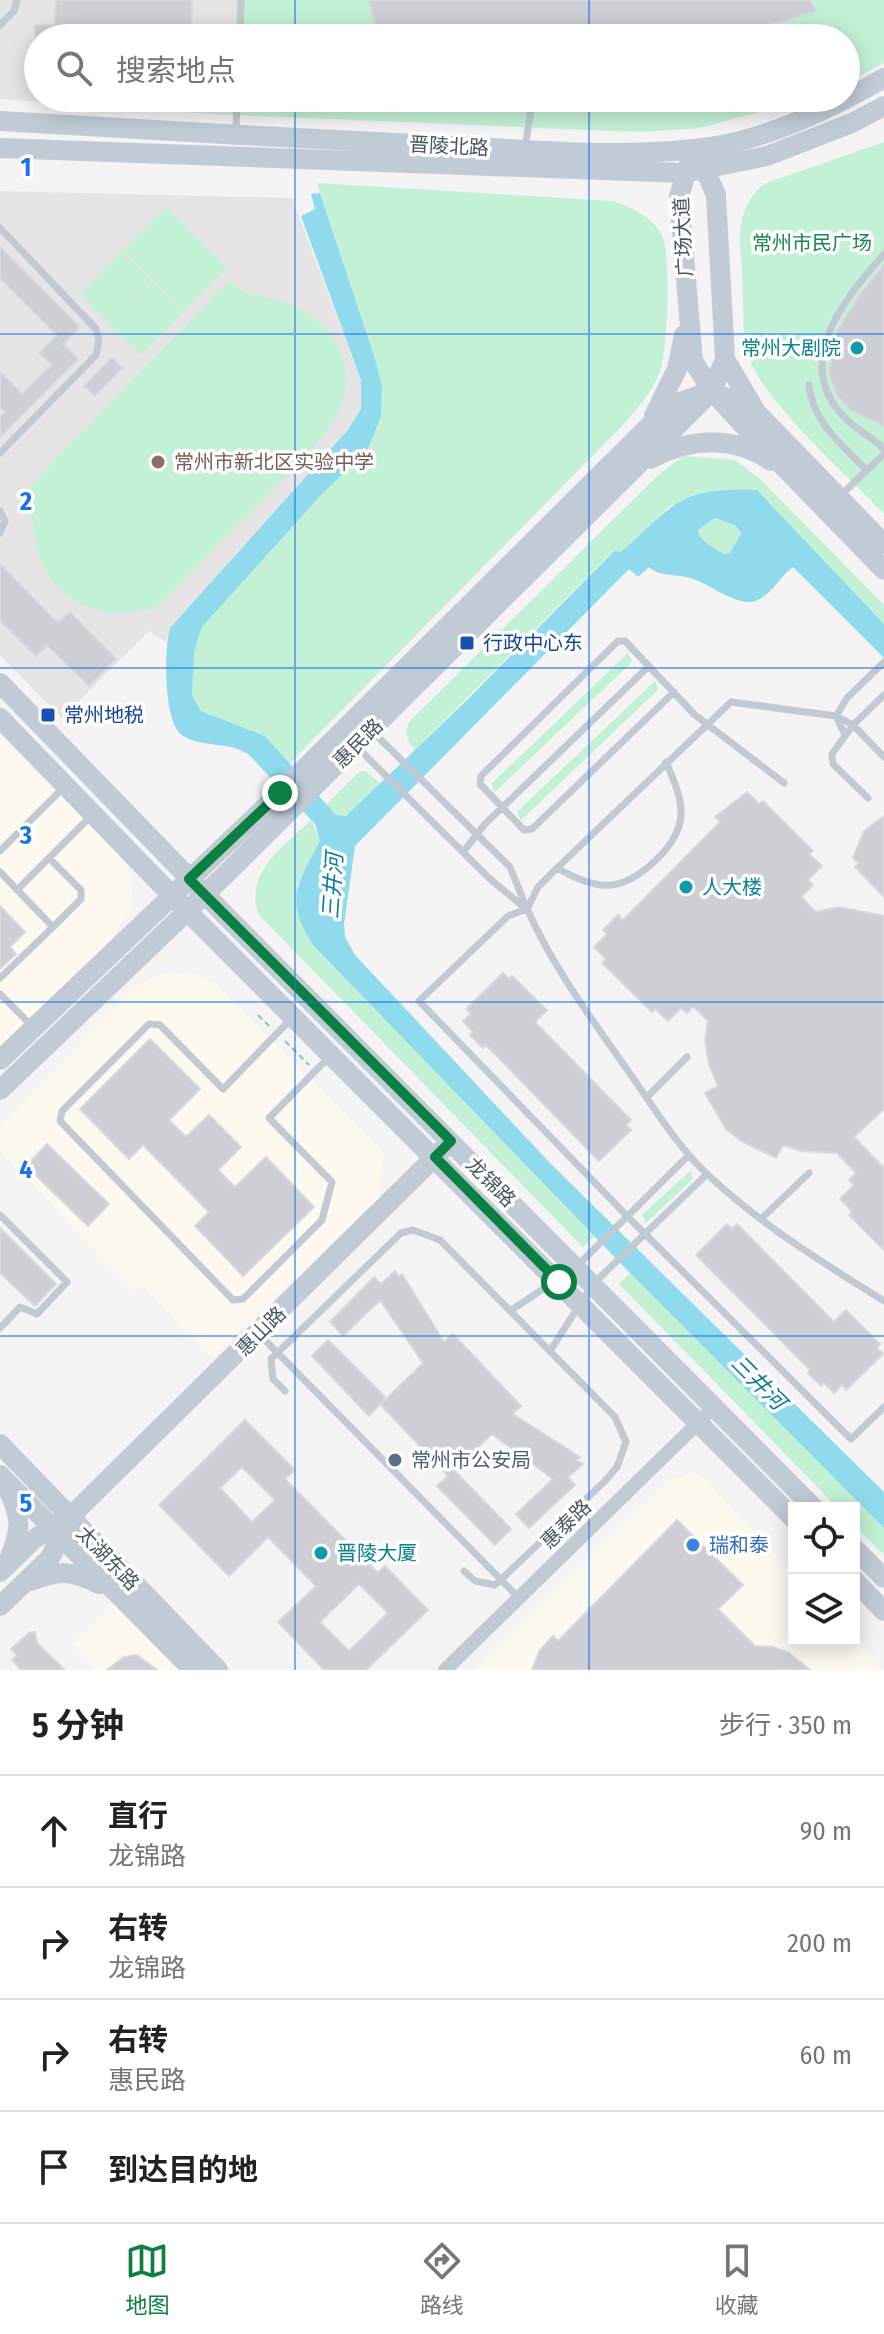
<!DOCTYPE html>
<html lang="zh">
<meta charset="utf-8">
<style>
body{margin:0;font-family:"Fira Sans Condensed","Noto Sans SC",sans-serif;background:#f2f2f2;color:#222}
.controls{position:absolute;right:24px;bottom:24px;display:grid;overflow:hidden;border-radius:0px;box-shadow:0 4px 20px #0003}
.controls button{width:72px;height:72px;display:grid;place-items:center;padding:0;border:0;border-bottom:2px solid #e0e0e0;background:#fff;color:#222;font:40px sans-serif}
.stop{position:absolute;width:24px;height:24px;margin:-18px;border:6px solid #0b8043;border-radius:50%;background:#fff}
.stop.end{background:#0b8043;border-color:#fff;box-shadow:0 2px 8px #0008}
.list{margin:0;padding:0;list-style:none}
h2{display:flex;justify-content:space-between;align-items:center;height:104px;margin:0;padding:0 32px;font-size:34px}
h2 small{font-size:26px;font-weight:400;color:#767676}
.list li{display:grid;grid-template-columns:52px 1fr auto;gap:24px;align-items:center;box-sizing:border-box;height:112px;padding:0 32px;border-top:2px solid #e0e0e0}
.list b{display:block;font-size:30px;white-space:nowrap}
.list p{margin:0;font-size:26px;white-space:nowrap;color:#767676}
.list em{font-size:26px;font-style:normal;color:#767676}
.icon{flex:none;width:44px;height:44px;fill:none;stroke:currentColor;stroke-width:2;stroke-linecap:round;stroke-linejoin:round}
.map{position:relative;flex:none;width:884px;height:1670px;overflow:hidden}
.search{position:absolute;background:#fff;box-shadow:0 4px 20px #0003;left:24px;right:24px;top:24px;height:88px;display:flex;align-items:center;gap:20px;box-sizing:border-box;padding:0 28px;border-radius:44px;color:#767676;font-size:30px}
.sheet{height:552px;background:#fff}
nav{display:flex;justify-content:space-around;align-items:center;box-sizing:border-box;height:112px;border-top:2px solid #e0e0e0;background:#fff;font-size:22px;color:#767676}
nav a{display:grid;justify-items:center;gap:4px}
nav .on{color:#0b8043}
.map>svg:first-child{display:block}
.commercial{fill:#fdf9ef}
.education{fill:#e6e4e5}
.green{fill:#c3f1d5}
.water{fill:#90daee;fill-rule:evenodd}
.building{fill:#cdcfd5;stroke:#d7d9de;stroke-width:2;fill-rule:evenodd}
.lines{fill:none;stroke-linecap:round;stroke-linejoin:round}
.path{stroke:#7ad0a6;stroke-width:2;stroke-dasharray:6 4;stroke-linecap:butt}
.lane{stroke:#c1cad2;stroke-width:7}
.street{stroke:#c1cad2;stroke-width:14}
.secondary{stroke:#c1cbd6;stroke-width:20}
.route{stroke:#0b8043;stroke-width:10}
.grid{fill:none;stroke:#1a73e8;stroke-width:2;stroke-opacity:0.55}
.culture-dot{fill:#0f9aa8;stroke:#fff;stroke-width:3}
.education-dot{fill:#8d6e63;stroke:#fff;stroke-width:3}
.transit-dot{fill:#1a4fb4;stroke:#fff;stroke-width:3}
.service-dot{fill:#5c6f8a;stroke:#fff;stroke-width:3}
.shop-dot{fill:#3f7fe0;stroke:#fff;stroke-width:3}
.labels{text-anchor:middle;stroke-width:7;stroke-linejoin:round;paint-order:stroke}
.street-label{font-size:20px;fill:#4a5661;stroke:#fff}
.park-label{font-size:20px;fill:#17864f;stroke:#fff}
.culture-label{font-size:20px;fill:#0d838f;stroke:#fff;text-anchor:start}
.education-label{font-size:20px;fill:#785e54;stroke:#fff;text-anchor:start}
.transit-label{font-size:20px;fill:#164399;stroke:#fff;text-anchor:start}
.service-label{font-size:20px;fill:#4e5e75;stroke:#fff;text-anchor:start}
.shop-label{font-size:20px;fill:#366cbe;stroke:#fff;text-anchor:start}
.water-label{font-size:22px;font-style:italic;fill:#0c7c9b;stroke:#fff}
.grid-label{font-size:26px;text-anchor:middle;font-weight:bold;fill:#1a73e8;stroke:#fff;stroke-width:7;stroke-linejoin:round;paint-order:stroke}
</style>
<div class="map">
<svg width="884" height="1670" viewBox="0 0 884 1670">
<rect width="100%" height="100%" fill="#f5f3f3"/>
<path class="commercial" d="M0,735L123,859L133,884L131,907L108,944L0,1048Z
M166,972L194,974L213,982L384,1152L379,1197L212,1358L140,1284L134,1290L0,1151V1127L140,984Z
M693,1472L703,1477L794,1575V1640L854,1639L881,1670H475L669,1481Z
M114,1604L178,1670H97L72,1645Z"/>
<path class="education" d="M0,0H237L234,38H38V98H230L229,115L0,99Z
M0,191L292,198L361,380V409L347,431L170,628L166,642L149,631L62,718L0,655Z"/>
<path class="green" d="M237,0H884V63L846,83V38H234Z
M230,98H812L699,128L640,132L229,115Z
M884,142V514C850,477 761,400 748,355C741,329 744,295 742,269C739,235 736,208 764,184Z
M317,183L612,201C631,207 658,219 664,241C670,264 668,348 660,371C652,393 636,410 621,427L289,764L265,736L201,711L192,695L194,653L200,628L322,494L368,450L381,416L382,386L376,362Z
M166,207L227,268L184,311L154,281L182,252L154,280L123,250Z
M122,251L152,281L112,323L153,282L184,312L141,355L80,295Z
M229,281C251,302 265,292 290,304C349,329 362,385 325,435L160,605C113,626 55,606 38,554C30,528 39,519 18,498Z
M683,456L735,460L760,479L884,605V624L757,490L671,505L621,552L613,551L415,750C406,740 404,733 410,721L656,477Z
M715,518L736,526L741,534L731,553L724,554L698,537V530Z
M628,653L632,662L495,792L491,784Z
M655,681L658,690L521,820L517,812Z
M365,771L380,783L346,816L336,815L326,805L359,772Z
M311,820L320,841L297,886L313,944L594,1236L583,1247L259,915C243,874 284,846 311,820Z
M690,1171L693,1179L646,1223L642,1215Z
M630,1273L884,1528V1555L854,1525V1508H838L619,1284Z"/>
<path class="water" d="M320,193L376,362L382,386L381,416L368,450L322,494L201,628L194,653L192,695L201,711L265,736L336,815L346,816L465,702L614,551L621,552C676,503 679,487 757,490L884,624V658L793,567C779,577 772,595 755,601C739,607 712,586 696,580C680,573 661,578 649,567L638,577L629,569L355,846L344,925L345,937L355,955L550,1163L884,1492V1528L630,1273L313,945C284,899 297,885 320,841L315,824L248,754C228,741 203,748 183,736C163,724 164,649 170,628L347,431L361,409V380L301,216L315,209L311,194ZM715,518L736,526L741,534L730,553L724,554C715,548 698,540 698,530Z"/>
<path class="building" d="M56,0H192L191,38H35V25H55Z
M368,0H811L816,11L727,38H530L508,33L501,38H380Z
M0,247L80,327L63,344L78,359L0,437V417L5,412L0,407V372L22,394L52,365L39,353L57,335L0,278Z
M884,264V426L850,410L837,395L829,375L835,335L859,295Z
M112,357L123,368L95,396L84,386Z
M0,564L58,623L70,612L116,659L89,686L47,645L36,656L0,620Z
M747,792L759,804L763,801L813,851L809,854L822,866L808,880L813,885L801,897L816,912L839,907L884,916V1109L854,1137L884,1168V1250L849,1215L852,1211L840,1199L854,1185L849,1180L856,1173L837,1153L801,1151L783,1145L776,1158L741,1141L726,1129L705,1093L718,1086L709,1065L705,1040L708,1021L693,1006L687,1013L681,1008L668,1021L655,1009L652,1012L602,963L606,959L594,947L607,934L603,930L618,915L623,920L720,822L715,817Z
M884,816V897L855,867L859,863L853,858L864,831Z
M0,906L25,932L10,947L16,954L0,969Z
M503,973L509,979L512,976L547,1010L535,1022L631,1120L626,1125L631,1130L599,1161L486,1045L483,1048L470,1035L473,1032L463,1021L471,1014L466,1009Z
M150,1039L200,1089L169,1120L186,1137L209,1115L241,1147L218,1170L235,1187L266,1157L314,1207L243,1276L195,1226L209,1212L143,1145L129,1159L80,1109Z
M47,1144L109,1204L88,1226L26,1166Z
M727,1224L732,1229L737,1224L834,1322L846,1310L880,1344L877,1348L883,1354L846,1390L842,1385L834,1393L824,1383L821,1386L808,1373L810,1370L696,1255Z
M0,1228L56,1284L35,1306L0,1273Z
M395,1271L399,1277L402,1274L444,1342L453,1334L521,1406L513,1414L580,1457L576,1460L583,1464L568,1477L575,1485L529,1528L516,1514L553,1479L492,1434L454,1470L511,1529L495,1545L437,1486L448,1476L380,1404L369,1416L312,1356L328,1340L386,1398L381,1404L423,1363L380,1300L343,1336L330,1322L374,1277L381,1284Z
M245,1420L295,1470L285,1479L378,1573L385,1566L428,1610L366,1670H324L278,1622L316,1586L268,1537L229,1576L159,1505ZM242,1467L275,1500L252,1522L220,1488ZM359,1584L388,1613L349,1651L320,1622Z
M677,1520L743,1585L718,1609L755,1646L773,1647L789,1653L810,1670H532L540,1650L553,1636L558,1641Z
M35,1632L37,1643L65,1670H21L12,1660L17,1656L11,1649L29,1633Z
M137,1655L157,1670H107L124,1657Z"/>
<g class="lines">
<path class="path" d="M258,1015L269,1026
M285,1041L309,1065"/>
<path class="lane" d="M0,25L14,11L17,0
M240,38L241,0
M236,133L237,98
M525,147L533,98
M0,228L96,329L99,341L96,355L0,453
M884,254C844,300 790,363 846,419C857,430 872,437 884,449
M809,385C813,423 841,443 866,470
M840,496L884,454
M0,511L5,521L0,533
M674,692L532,829L524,830L480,784L481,776L618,641H625L695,715L784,783
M373,732L510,867L527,909
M845,735L836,716L847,698L884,662
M358,748L489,878L525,908
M884,757L853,725L836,716L731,702L557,868L538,887L527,909C554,969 593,1021 631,1075C654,1108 676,1144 705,1172C758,1223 823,1263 884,1301
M868,798L833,764L832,754L853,725L884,695
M0,851L64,787
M463,852L485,824L649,666
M49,858L81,890V899L53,927
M557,868C598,891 621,894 657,859C669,847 679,834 681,816C682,797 673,779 666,762
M0,872L53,927L0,978
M17,890L92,815
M527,909L508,916L419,1001L628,1217L851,1439L884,1407
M0,994L32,1026
M292,1018L223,1089L160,1025L149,1024L62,1111L60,1121L233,1300L243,1299L322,1220L332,1182L269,1118L330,1056
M647,1097L687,1057
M0,1215L67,1282L37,1314L20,1307L0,1328
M762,1218L809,1173
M510,1311L576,1267L689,1155
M260,1335L518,1597
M550,1351L593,1284L707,1174
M285,1391L273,1379L271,1359L401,1233L413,1230L440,1240L615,1417L626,1442L617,1467L605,1481L495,1585L475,1581L464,1571"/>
<path class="street" d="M445,1670L705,1416"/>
<path class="secondary" d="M0,121C152,130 303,139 455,146C540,150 626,159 710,147C771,138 831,109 884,78
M0,148L684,173L767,156L852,123L884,106
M699,156L716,195L725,359L756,412L884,544
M689,163L679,197L693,361L712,391L745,427L884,570
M654,416L677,369L684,335
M650,459C689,438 733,435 771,461
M0,683L226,916L814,1508
M0,718L186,910L794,1519
M0,1060L280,793L649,426L674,404L712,391L756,412
M0,1090L226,874L712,391L725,359
M0,1444L218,1670
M0,1475L193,1670
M8,1489C21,1518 22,1527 10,1557
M854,1548L884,1578
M0,1572L34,1539L69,1518L445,1147
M854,1580L884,1611
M31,1581C60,1570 70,1570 99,1584
M0,1606L50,1558L65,1527"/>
</g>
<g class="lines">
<path class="route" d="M280,793L189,879L451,1141L435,1157L559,1282"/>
</g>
<path class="grid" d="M295,0V38M589,0V38M295,98V1670M589,98V1670M0,334H884M0,668H884M0,1002H884M0,1336H884"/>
<g class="culture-dot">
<circle cx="857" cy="348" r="8"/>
<circle cx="686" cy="887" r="8"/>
<circle cx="321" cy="1553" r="8"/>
</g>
<circle class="education-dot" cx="158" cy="462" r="8"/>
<g class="transit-dot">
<rect x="459" y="635" width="16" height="16" rx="4"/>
<rect x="40" y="707" width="16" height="16" rx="4"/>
</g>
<circle class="service-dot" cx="395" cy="1460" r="8"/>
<circle class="shop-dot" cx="693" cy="1545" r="8"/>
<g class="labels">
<g class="street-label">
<text transform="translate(449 146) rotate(3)" y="7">晋陵北路</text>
<text transform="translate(683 237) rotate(-93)" y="7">广场大道</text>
<text transform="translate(358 743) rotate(-45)" y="7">惠民路</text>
<text transform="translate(491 1182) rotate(45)" y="7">龙锦路</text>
<text transform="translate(261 1331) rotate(-45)" y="7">惠山路</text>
<text transform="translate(566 1524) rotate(-44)" y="7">惠泰路</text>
<text transform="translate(108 1558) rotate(46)" y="7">太湖东路</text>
</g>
<g class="park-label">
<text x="812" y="250">常州市民广场</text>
</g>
<g class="culture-label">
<text x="841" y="355" text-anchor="end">常州大剧院</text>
<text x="702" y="894">人大楼</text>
<text x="337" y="1560">晋陵大厦</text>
</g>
<g class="education-label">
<text x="174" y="469">常州市新北区实验中学</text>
</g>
<g class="transit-label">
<text x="483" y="650">行政中心东</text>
<text x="64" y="722">常州地税</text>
</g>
<g class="service-label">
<text x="411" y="1467">常州市公安局</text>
</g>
<g class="shop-label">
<text x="709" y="1552">瑞和泰</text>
</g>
<g class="water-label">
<text transform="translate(332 886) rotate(-86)" y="8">三井河</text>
<text transform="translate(759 1382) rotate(45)" y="8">三井河</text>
</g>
</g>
<g class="grid-label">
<text x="26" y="176">1</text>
<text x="26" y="510">2</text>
<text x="26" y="844">3</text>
<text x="26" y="1178">4</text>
<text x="26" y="1512">5</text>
</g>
</svg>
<div class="controls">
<button><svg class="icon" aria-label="locate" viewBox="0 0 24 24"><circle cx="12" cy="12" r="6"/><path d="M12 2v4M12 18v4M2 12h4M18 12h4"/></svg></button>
<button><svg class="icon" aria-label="layers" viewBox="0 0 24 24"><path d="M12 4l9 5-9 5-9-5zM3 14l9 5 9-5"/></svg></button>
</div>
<div class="stop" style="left:559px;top:1282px"></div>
<div class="stop end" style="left:280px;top:793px"></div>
<div class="search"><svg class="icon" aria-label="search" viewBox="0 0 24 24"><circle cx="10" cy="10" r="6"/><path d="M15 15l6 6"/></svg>搜索地点</div>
</div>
<section class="sheet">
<h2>5 分钟<small>步行 · 350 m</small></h2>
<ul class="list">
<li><svg class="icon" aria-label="ahead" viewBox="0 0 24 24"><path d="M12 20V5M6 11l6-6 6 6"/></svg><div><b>直行</b><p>龙锦路</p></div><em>90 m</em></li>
<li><svg class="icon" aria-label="right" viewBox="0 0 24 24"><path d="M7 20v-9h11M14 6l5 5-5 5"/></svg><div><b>右转</b><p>龙锦路</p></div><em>200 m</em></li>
<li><svg class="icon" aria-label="right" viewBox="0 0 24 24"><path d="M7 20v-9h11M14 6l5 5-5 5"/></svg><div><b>右转</b><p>惠民路</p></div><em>60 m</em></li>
<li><svg class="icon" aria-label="arrive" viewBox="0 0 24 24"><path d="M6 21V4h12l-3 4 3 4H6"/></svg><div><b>到达目的地</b></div></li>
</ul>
</section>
<nav>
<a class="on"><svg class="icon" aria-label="map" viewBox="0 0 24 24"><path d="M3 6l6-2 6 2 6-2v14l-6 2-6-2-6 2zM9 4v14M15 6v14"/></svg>地图</a>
<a><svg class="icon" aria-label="directions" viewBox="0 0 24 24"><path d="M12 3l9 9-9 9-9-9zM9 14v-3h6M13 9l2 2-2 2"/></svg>路线</a>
<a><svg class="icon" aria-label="saved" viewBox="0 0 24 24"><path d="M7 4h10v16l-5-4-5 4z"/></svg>收藏</a>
</nav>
